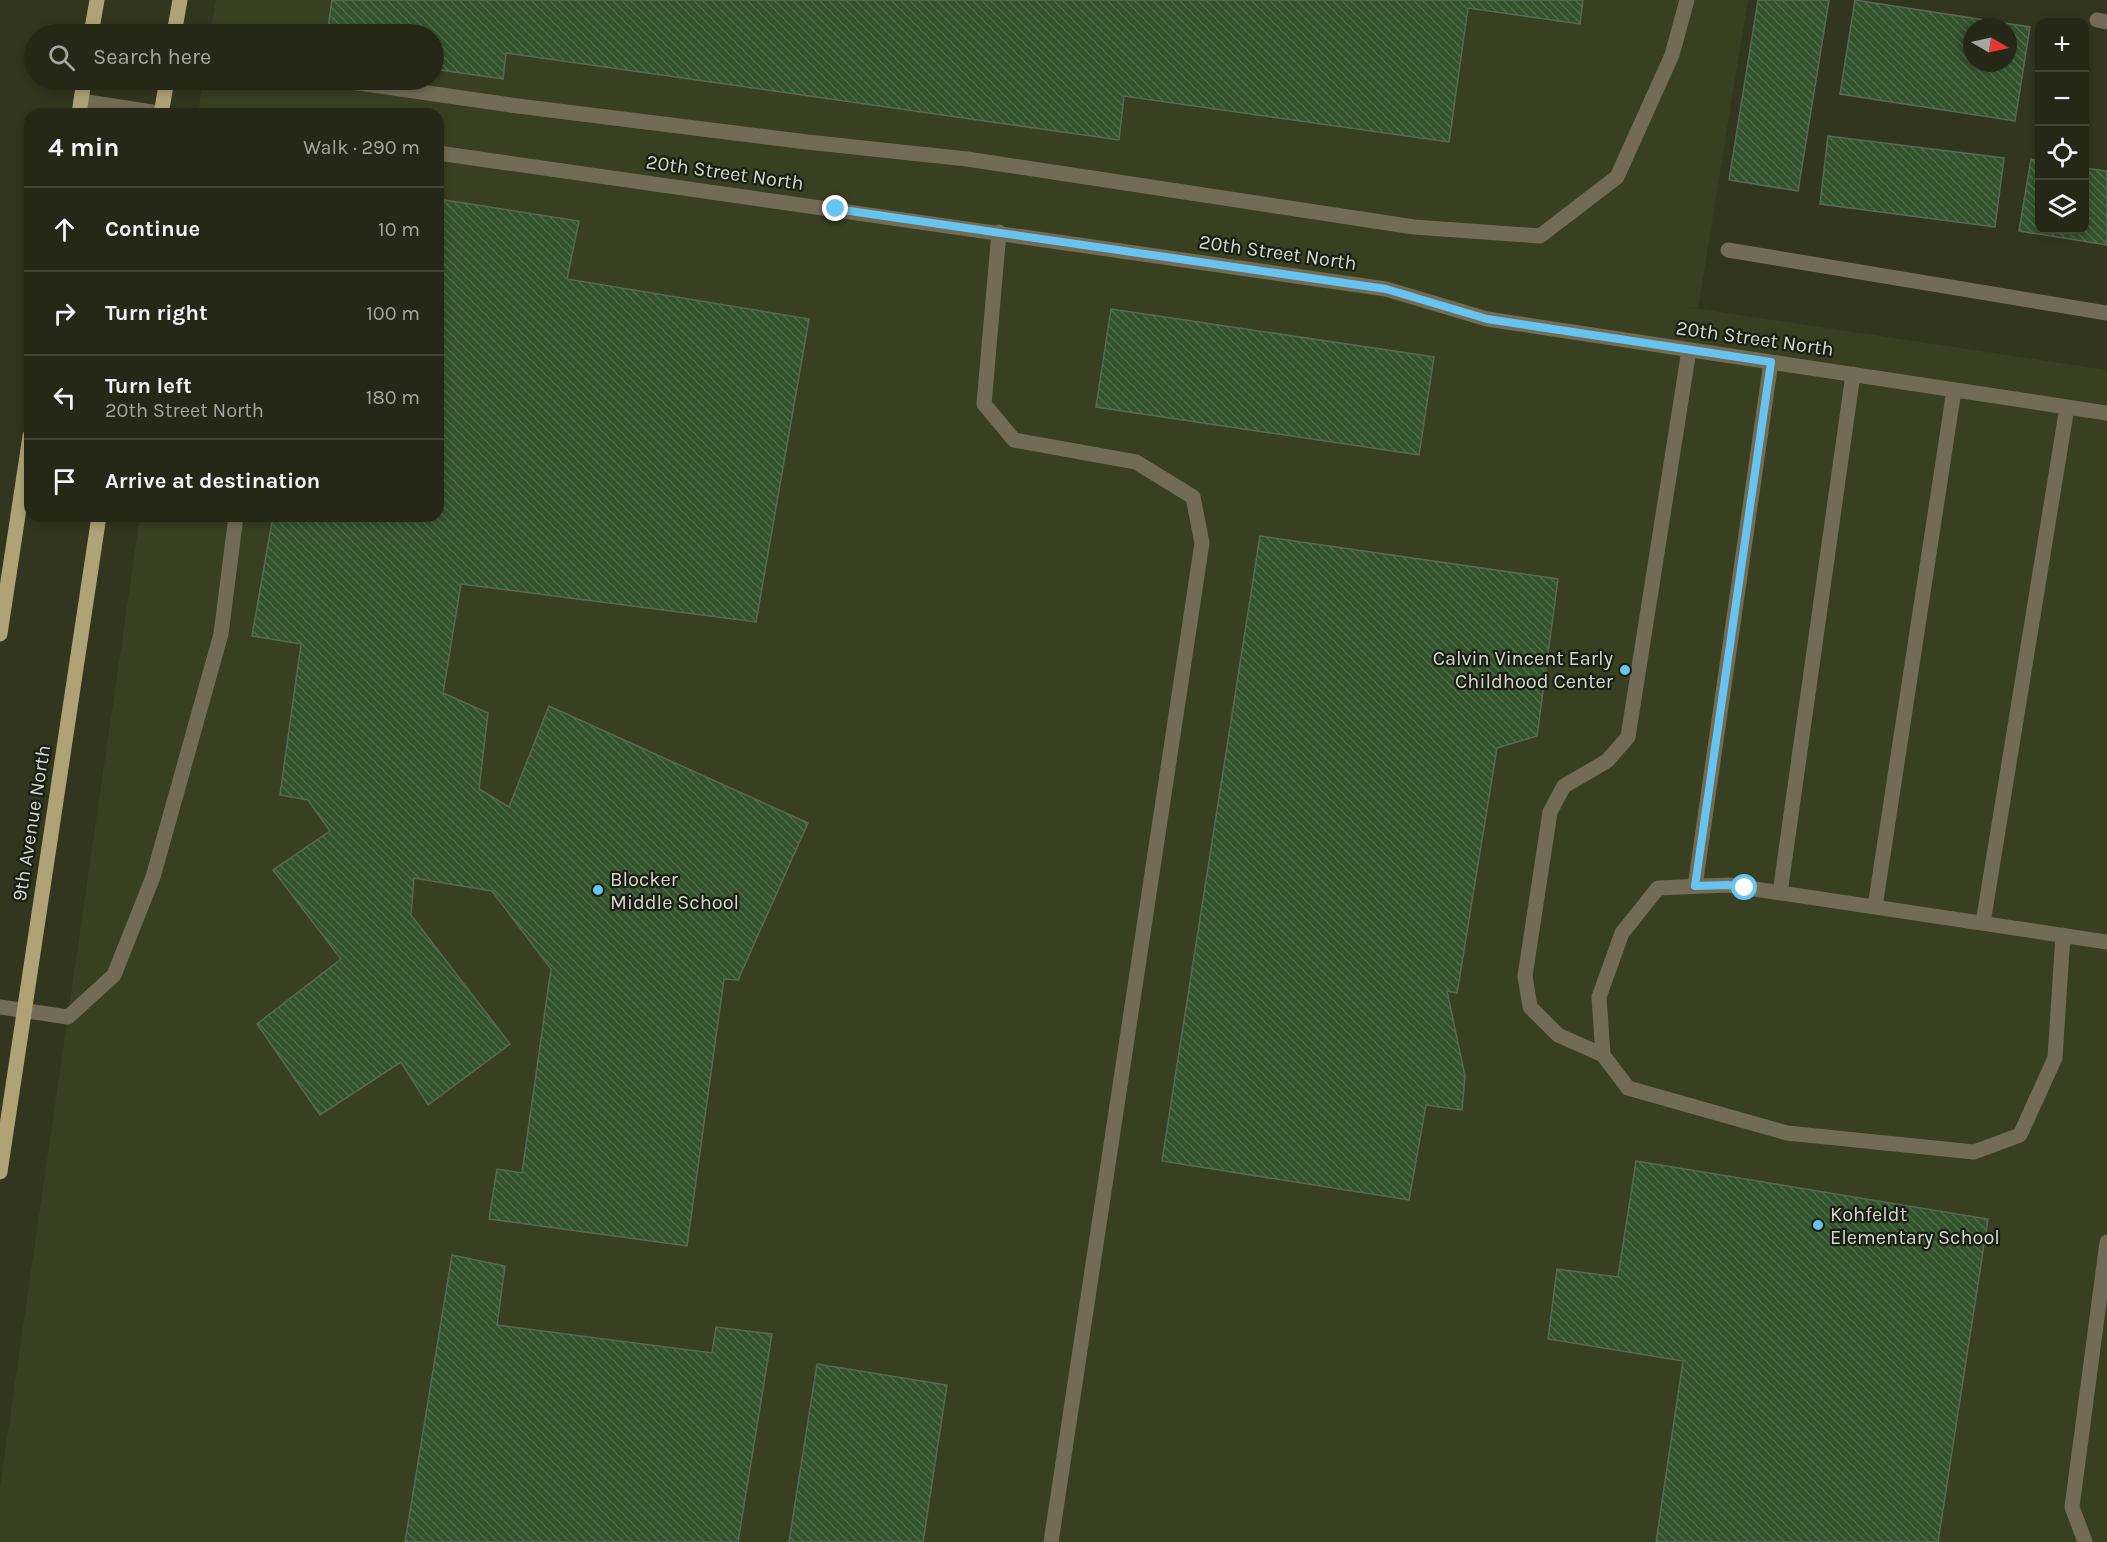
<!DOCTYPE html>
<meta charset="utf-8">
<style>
body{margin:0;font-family:Karla,sans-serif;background:#323424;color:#f1f3f6}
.controls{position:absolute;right:18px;top:18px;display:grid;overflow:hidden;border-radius:12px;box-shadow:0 3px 9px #0003}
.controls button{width:54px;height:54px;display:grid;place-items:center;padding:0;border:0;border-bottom:2px solid #424436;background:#262817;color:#f1f3f6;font:30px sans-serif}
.compass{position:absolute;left:1963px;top:18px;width:54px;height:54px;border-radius:50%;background:#262817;box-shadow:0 3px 9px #0003;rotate:99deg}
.stop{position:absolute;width:18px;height:18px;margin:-14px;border:4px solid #67c4f0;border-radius:50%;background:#fff}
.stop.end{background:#67c4f0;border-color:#fff;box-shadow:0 2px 6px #0008}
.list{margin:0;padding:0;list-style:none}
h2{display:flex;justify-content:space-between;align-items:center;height:78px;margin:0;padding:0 24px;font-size:26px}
h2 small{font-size:20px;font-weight:400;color:#a4a6a1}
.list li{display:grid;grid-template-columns:39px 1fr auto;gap:18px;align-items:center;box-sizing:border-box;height:84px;padding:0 24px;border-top:2px solid #424436}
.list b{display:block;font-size:22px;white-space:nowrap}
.list p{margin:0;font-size:20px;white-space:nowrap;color:#a4a6a1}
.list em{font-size:20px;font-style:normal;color:#a4a6a1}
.icon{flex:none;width:33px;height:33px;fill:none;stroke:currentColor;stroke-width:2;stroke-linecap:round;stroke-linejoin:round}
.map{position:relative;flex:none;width:2107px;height:1542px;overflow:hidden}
.search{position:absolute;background:#262817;box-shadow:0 3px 9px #0003;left:24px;top:24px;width:420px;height:66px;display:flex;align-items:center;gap:15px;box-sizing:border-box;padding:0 21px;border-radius:33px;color:#a4a6a1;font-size:22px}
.panel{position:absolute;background:#262817;box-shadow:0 3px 9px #0003;left:24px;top:108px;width:420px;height:414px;border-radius:18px}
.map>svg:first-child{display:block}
.built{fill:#393f21}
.building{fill:url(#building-back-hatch);stroke:#586955;stroke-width:1.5;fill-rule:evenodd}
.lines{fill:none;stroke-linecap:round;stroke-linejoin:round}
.minor{stroke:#726c56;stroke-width:15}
.major{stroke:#afa376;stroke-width:15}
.route{stroke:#67c4f0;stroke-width:8}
.poi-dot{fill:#67c4f0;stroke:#1a1d12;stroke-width:2}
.labels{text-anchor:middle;stroke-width:4.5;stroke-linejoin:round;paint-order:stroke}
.street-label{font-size:20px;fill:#d5d9cb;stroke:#1a1d12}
.poi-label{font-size:20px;fill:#d5d9cb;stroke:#1a1d12;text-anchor:start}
</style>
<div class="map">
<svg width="2107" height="1542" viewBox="0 0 2107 1542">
<defs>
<pattern id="building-back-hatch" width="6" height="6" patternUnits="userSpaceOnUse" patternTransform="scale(1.5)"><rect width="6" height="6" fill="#33532d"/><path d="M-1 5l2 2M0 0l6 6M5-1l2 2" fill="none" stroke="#506b4a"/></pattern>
</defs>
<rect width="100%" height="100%" fill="#32361f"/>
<path class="built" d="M216,0H1748L1698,308L1686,307L2107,370V1542H0V1486L140,516H438V114H198L203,80H434V34H210Z"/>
<path class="building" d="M332,0H1583L1580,24L1468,8L1449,142L1124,96L1119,140L506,53L503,79L434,69V34H327Z
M1758,0H1829L1798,191L1729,180Z
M1855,0L2030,27L2015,121L1840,94ZM1972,27H2008V63H1972Z
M1828,136L2004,158L1995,227L1820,204Z
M2031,159L2040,161V230H2084V168L2107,171V245L2019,231Z
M438,199L579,221L567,279L809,319L756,622L461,584L443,693L488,713L479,789L509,807L549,706L808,823L738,980L724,979L687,1246L489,1219L497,1169L522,1173L551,969L492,891L414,878L411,915L510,1044L428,1105L401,1062L320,1115L257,1024L341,959L273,870L330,831L308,800L280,795L301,644L252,636L273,516H438Z
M1111,309L1434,357L1419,455L1096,407Z
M1260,536L1558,579L1537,736L1497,748L1457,993L1447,991L1465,1076L1462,1110L1426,1105L1409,1200L1162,1161Z
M1636,1161L1988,1219L1938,1542H1656L1683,1361L1548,1339L1557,1269L1618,1277Z
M452,1255L505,1266L497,1325L712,1353L716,1327L772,1334L738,1542H405Z
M817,1364L947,1385L923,1542H789Z"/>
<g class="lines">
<path class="minor" d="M2097,20L2107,22
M338,80L518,106L807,142L967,159L1414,227L1540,236L1617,177L1672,55L1687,0
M81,101L165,114
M438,153L1386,289L1487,319L2107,413
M999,232L984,404L1014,440L1136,462L1193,497L1202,543L1051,1542
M1728,250L2107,313
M1695,886L1771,362
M1780,893L1853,374
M1875,907L1954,390
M1983,923L2067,407
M2063,935L2055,1058L2020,1135L1974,1152L1787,1133L1628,1088L1603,1055L1599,997L1622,933L1658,888L1728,885L2107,942
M0,1007L68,1017L114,975L153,877L221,634L236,516
M1603,1055L1558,1035L1530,1007L1525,976L1550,812L1564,786L1607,761L1628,737L1689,350
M2085,1542L2072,1507L2107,1242"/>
<path class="major" d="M91,34L97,0
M174,34L180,0
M79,114L84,80
M161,114L167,80
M0,634L30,436
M0,1172L99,516"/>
</g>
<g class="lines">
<path class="route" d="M836,209L1386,289L1487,319L1771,362L1695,886L1728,885L1745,888"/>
</g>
<g class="poi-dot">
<circle cx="1625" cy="670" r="6"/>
<circle cx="598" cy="890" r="6"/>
<circle cx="1818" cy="1225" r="6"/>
</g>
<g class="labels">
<g class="street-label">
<text transform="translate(725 172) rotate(8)" y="7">20th Street North</text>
<text transform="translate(1278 252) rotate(8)" y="7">20th Street North</text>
<text transform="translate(1755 338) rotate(8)" y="7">20th Street North</text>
<text transform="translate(31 823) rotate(-81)" y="7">9th Avenue North</text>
</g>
<g class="poi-label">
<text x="1613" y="665" text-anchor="end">Calvin Vincent Early<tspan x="1613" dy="23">Childhood Center</tspan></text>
<text x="610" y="886">Blocker<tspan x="610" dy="23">Middle School</tspan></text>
<text x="1830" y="1221">Kohfeldt<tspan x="1830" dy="23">Elementary School</tspan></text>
</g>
</g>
</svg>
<div class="controls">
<button>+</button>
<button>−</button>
<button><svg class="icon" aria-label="locate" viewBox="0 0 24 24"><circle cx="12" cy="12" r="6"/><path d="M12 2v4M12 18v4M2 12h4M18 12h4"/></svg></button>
<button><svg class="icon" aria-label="layers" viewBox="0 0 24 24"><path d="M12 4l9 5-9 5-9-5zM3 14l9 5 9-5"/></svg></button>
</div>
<svg class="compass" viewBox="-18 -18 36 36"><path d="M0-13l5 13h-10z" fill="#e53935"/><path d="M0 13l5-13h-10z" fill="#a4a6a1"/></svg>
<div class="stop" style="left:1745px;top:888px"></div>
<div class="stop end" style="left:836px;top:209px"></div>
<div class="search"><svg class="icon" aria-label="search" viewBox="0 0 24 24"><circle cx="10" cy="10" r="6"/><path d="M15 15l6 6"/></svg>Search here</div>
<section class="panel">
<h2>4 min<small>Walk · 290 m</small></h2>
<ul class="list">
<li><svg class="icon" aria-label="ahead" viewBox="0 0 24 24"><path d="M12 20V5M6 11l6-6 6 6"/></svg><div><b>Continue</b></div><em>10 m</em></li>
<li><svg class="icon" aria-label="right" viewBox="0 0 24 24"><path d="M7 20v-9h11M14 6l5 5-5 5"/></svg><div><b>Turn right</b></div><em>100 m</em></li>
<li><svg class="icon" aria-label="left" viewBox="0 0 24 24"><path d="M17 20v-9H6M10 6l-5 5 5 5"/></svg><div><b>Turn left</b><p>20th Street North</p></div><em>180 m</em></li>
<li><svg class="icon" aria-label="arrive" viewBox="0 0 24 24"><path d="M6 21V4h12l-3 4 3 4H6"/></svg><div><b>Arrive at destination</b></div></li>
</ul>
</section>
</div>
